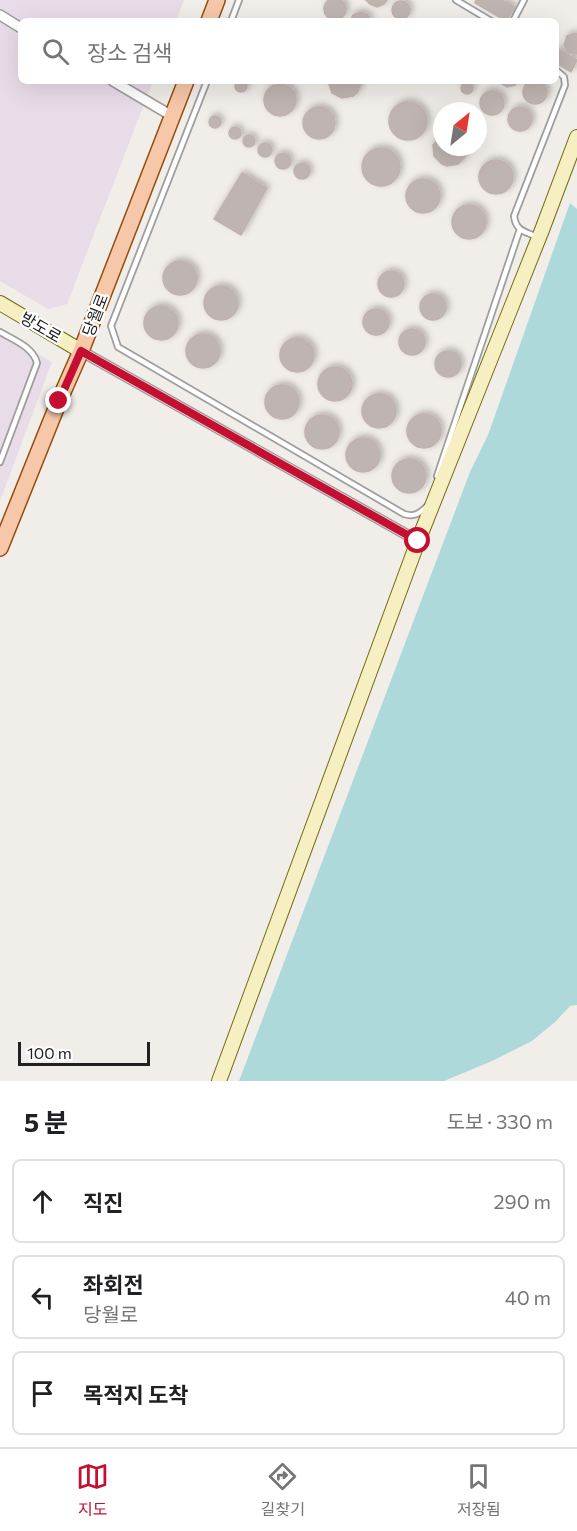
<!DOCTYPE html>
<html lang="ko">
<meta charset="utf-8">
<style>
body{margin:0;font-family:Commissioner,"Noto Sans KR",sans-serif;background:#f2f2f2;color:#202124}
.compass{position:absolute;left:433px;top:102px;width:54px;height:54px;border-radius:50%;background:#fff;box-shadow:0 6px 24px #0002;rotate:30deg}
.scale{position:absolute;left:18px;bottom:15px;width:132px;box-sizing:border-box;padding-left:6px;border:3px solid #212121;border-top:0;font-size:16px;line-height:21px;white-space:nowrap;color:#212121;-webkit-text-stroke:4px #fff;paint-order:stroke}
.stop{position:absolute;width:18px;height:18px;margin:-14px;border:4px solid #c40f31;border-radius:50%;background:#fff}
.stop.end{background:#c40f31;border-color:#fff;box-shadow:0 2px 6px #0008}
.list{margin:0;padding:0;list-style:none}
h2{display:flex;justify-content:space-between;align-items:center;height:78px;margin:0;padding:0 24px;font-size:26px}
h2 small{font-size:20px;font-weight:400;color:#757577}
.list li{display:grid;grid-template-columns:39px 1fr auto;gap:18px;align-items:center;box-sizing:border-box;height:84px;margin:0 12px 12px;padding:0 12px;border:2px solid #e0e0e0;border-radius:9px}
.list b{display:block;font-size:22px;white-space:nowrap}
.list p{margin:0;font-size:20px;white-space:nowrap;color:#757577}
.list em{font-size:20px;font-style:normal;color:#757577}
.icon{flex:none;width:33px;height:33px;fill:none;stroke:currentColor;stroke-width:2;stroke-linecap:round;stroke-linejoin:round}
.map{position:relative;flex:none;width:577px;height:1081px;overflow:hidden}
.search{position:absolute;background:#fff;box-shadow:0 6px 24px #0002;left:18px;right:18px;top:18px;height:66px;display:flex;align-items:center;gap:15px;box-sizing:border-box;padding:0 21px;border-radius:9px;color:#757577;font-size:22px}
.sheet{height:366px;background:#fff}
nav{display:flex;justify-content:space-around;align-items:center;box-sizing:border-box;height:84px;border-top:2px solid #e0e0e0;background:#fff;font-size:16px;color:#757577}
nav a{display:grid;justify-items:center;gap:3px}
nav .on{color:#c40f31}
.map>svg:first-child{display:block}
.industrial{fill:#e9dce9}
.water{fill:#add9db}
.building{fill:#beb5b2;stroke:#c2b2ac;stroke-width:1.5;filter:url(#shadow)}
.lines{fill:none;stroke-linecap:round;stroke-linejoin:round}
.lane-casing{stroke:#9e9e9e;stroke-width:8}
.street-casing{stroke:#9e9e9e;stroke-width:12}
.secondary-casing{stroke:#736c0e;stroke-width:16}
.primary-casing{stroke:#944d0b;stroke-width:18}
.lane{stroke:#fff;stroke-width:4.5}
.street{stroke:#fff;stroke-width:9}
.secondary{stroke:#f6efc2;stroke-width:14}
.primary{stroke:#f6c7a9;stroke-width:15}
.route{stroke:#c40f31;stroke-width:8}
.labels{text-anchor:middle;stroke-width:4.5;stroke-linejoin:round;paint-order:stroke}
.street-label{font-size:16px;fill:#212121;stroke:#fff}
</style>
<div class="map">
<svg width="577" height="1081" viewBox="0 0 577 1081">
<defs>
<filter id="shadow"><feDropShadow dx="2.5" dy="-2.5" stdDeviation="3" flood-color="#0004"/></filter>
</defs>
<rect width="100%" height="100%" fill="#f1ede9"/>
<path class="industrial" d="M0,0H184L176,21H21V81H153L67,304L48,309L0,281Z
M0,333L52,362L0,501Z"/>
<path class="water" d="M570,203L577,209V1005L570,1006L555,1022L532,1041L492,1061L444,1081H239L470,472L488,435Z"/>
<path class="building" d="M324 9a11 11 0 1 1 22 0a11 11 0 1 1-22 0Z
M366,0H387L384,4L377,7L370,4Z
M476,0H502L515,7L506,21L475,3Z
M392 10a9 9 0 1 1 18 0a9 9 0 1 1-18 0Z
M360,12L367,14L372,21H350L353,15Z
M574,33L577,34V54H575L569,53L564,45L567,36Z
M556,48L577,60L571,72L556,63Z
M523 92a12 12 0 1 1 24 0a12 12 0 1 1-24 0Z
M235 86a6 6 0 1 1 12 0a6 6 0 1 1-12 0Z
M328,81H361V84L357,93L353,96L342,98L332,93Z
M497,81H519L515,85L507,87Z
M461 88a6 6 0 1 1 12 0a6 6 0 1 1-12 0Z
M264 100a16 16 0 1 1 32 0a16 16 0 1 1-32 0Z
M480 103a12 12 0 1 1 24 0a12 12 0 1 1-24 0Z
M389 121a19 19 0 1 1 38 0a19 19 0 1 1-38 0Z
M508 119a12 12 0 1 1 24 0a12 12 0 1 1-24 0Z
M303 123a16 16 0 1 1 32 0a16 16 0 1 1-32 0Z
M209 122a6 6 0 1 1 12 0a6 6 0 1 1-12 0Z
M229 133a6 6 0 1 1 12 0a6 6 0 1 1-12 0Z
M243 141a6 6 0 1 1 12 0a6 6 0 1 1-12 0Z
M442,135V147H466L465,157L458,164L447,166L442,164L434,156L433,145Z
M258 150a7 7 0 1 1 14 0a7 7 0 1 1-14 0Z
M362 167a19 19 0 1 1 38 0a19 19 0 1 1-38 0Z
M275 161a8 8 0 1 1 16 0a8 8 0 1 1-16 0Z
M479 177a17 17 0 1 1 34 0a17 17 0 1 1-34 0Z
M294 171a8 8 0 1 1 16 0a8 8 0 1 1-16 0Z
M242,173L267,188L241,235L214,219Z
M406 196a17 17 0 1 1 34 0a17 17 0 1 1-34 0Z
M452 222a17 17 0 1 1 34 0a17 17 0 1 1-34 0Z
M163 278a17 17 0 1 1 34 0a17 17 0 1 1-34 0Z
M378 284a13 13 0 1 1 26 0a13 13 0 1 1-26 0Z
M204 303a17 17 0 1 1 34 0a17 17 0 1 1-34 0Z
M420 307a13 13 0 1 1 26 0a13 13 0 1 1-26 0Z
M144 323a17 17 0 1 1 34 0a17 17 0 1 1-34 0Z
M363 322a13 13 0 1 1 26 0a13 13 0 1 1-26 0Z
M399 342a13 13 0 1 1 26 0a13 13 0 1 1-26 0Z
M186 351a17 17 0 1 1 34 0a17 17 0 1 1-34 0Z
M280 355a17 17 0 1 1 34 0a17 17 0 1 1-34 0Z
M435 364a13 13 0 1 1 26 0a13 13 0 1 1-26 0Z
M318 384a17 17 0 1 1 34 0a17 17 0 1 1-34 0Z
M265 402a17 17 0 1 1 34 0a17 17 0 1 1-34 0Z
M362 411a17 17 0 1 1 34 0a17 17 0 1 1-34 0Z
M407 431a17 17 0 1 1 34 0a17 17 0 1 1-34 0Z
M305 432a17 17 0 1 1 34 0a17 17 0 1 1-34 0Z
M346 455a17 17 0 1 1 34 0a17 17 0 1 1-34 0Z
M392 476a17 17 0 1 1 34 0a17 17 0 1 1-34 0Z"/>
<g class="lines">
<g class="lane-casing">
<path id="lane" d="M456,0L491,21
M231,21L239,0
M513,21L524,0
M207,81L111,326L118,347L404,514C414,517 419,514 426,507
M537,237C524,231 516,231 514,216L565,85L564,77L556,70
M0,332C14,340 33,347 37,363L0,462
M437,476L520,229"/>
</g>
<g class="street-casing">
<path id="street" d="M0,15L21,28
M113,81L172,116
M81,351L418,541"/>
</g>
<g class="secondary-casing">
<path id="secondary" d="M0,303L81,351
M219,1081L418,541L542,230L577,137"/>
</g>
<g class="primary-casing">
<path id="primary" d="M209,21L217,0
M0,548L59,401L81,351L186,81"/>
</g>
<use href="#lane" class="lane"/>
<use href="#street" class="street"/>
<use href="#secondary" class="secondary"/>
<use href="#primary" class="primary"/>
</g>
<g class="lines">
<path class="route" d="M59,401L81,351L418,541"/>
</g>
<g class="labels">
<g class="street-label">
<text transform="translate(95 315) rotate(-69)" y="6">당월로</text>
<text transform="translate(41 327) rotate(30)" y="6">방도로</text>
</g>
</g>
</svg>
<svg class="compass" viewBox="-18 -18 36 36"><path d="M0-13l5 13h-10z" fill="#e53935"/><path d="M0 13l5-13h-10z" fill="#757577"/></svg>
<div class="scale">100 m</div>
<div class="stop" style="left:418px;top:541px"></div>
<div class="stop end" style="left:59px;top:401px"></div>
<div class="search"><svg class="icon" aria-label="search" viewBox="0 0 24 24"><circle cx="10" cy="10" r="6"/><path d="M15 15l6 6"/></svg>장소 검색</div>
</div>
<section class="sheet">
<h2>5 분<small>도보 · 330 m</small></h2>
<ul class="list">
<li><svg class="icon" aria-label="ahead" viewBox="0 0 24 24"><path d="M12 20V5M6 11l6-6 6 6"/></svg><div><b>직진</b></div><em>290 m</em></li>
<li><svg class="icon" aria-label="left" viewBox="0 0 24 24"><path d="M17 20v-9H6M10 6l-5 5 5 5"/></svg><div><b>좌회전</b><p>당월로</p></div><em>40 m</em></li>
<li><svg class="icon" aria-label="arrive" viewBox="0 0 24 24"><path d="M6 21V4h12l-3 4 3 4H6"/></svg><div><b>목적지 도착</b></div></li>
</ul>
</section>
<nav>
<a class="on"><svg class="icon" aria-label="map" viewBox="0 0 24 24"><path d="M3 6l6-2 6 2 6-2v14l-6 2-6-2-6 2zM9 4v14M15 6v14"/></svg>지도</a>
<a><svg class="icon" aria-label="directions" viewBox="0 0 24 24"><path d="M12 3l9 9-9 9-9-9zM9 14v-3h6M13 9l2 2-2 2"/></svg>길찾기</a>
<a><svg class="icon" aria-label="saved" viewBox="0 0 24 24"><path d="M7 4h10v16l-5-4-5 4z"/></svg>저장됨</a>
</nav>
